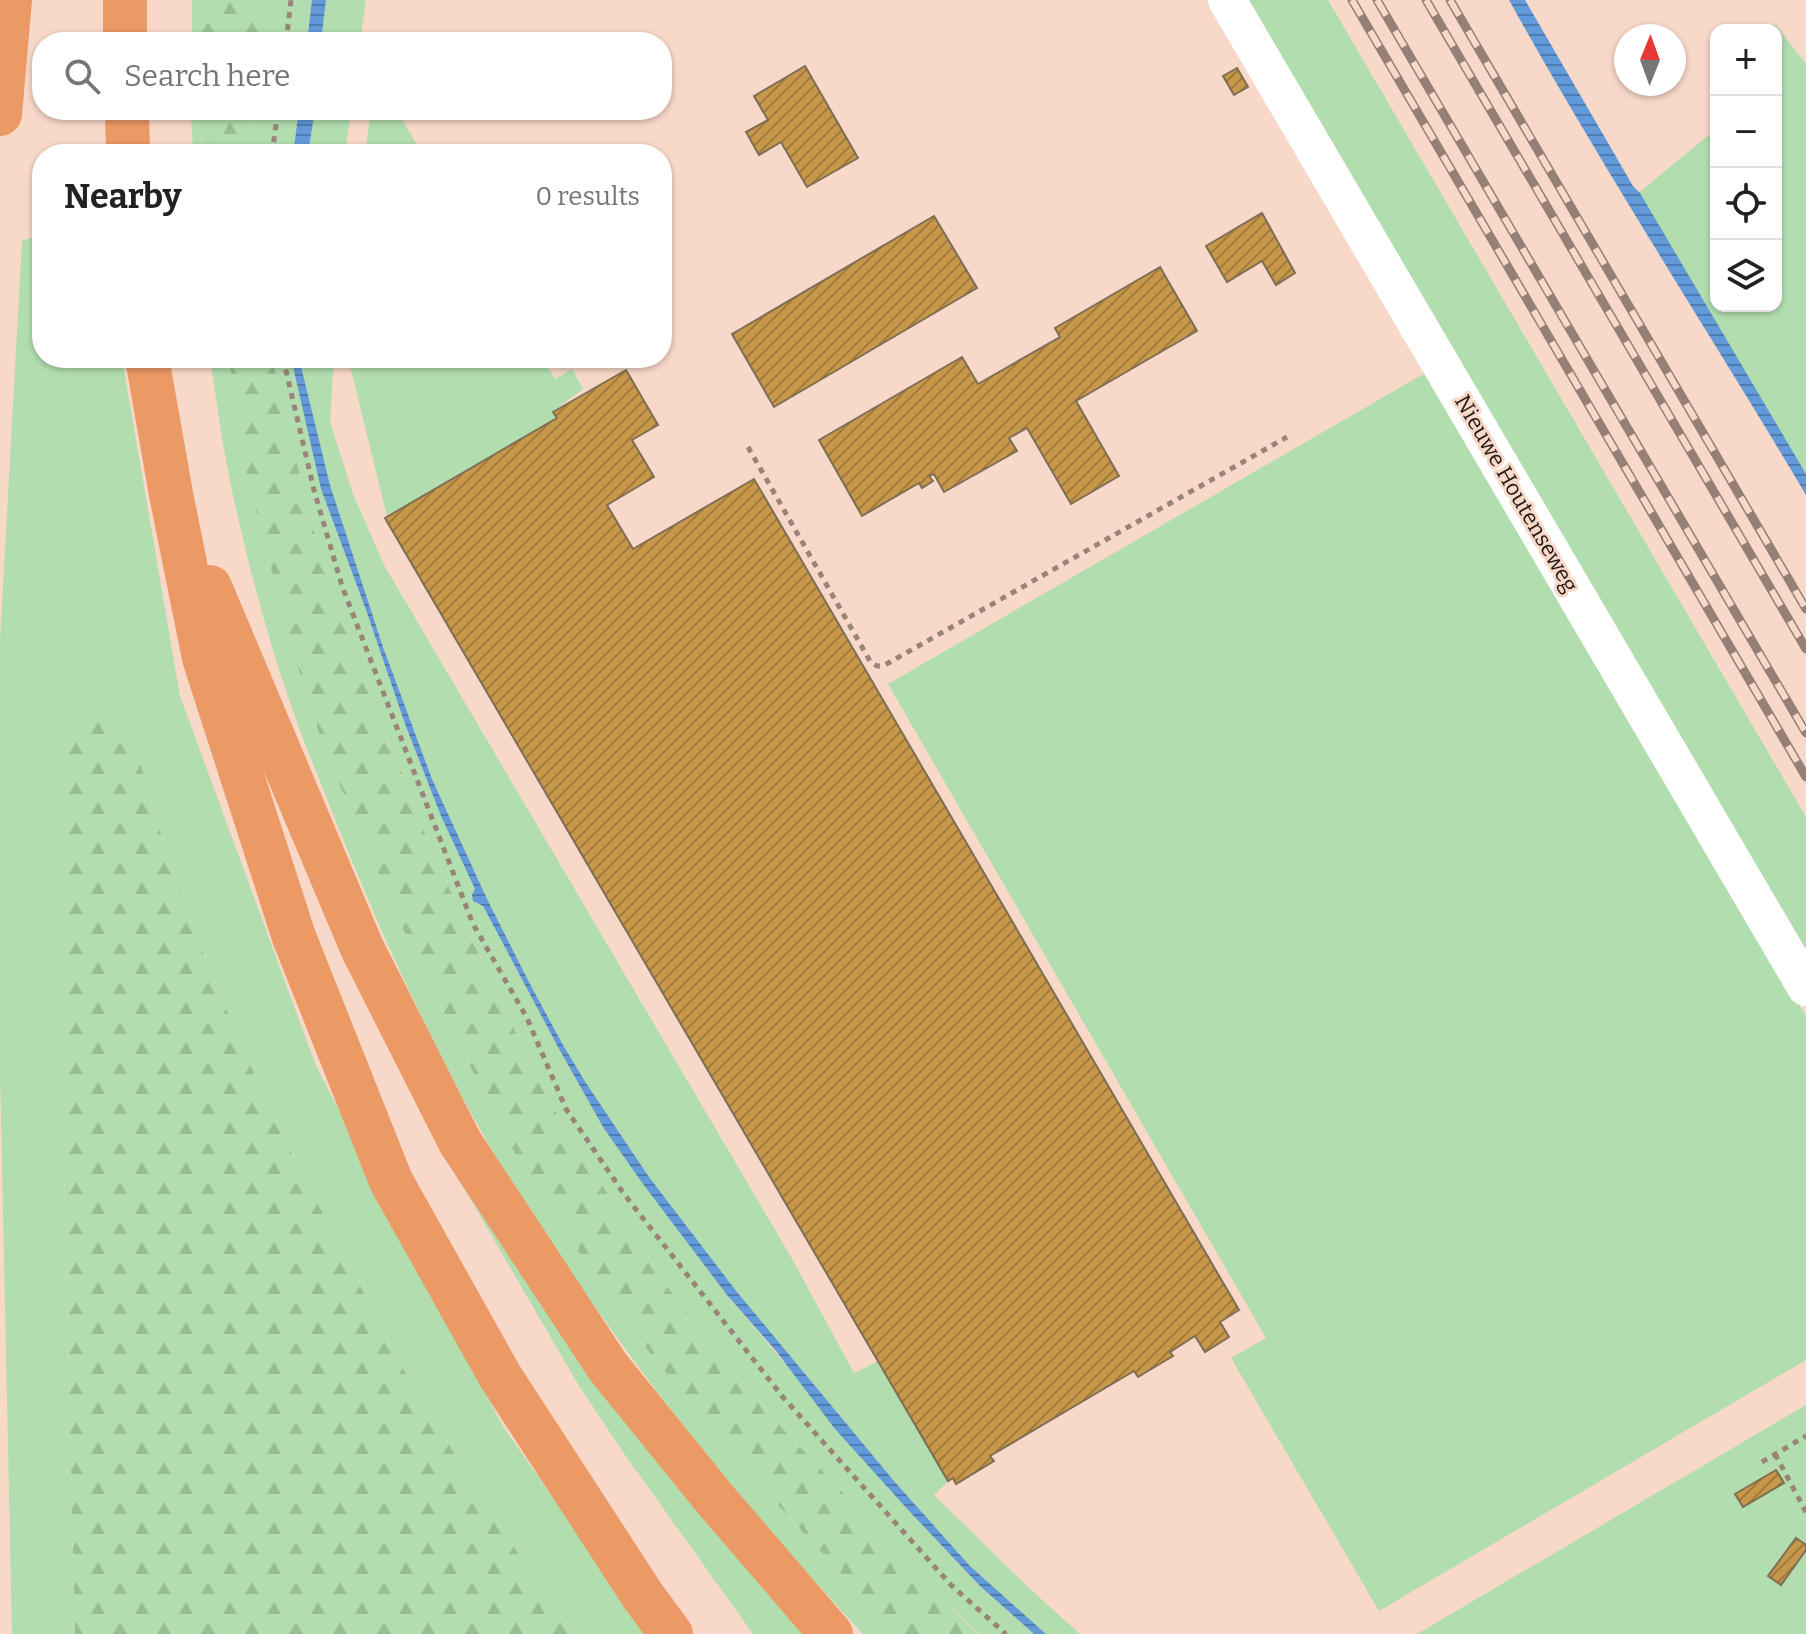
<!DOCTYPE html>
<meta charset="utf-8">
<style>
body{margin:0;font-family:Bitter,serif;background:#f2f2f2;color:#222}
.controls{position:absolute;right:24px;top:24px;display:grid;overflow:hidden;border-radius:16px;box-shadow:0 2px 6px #0004}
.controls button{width:72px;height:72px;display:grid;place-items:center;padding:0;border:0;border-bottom:2px solid #e0e0e0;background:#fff;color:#222;font:40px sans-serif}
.compass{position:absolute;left:1614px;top:24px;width:72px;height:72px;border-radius:50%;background:#fff;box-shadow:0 2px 6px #0004;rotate:1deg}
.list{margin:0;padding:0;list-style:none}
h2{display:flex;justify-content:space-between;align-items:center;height:104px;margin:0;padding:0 32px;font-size:34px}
h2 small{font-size:26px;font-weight:400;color:#767676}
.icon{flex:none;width:44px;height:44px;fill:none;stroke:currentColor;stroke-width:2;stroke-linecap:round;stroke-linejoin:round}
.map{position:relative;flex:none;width:1806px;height:1634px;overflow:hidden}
.search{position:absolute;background:#fff;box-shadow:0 2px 6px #0004;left:32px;top:32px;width:640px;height:88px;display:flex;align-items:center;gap:20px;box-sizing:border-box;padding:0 28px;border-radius:32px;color:#767676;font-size:30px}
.panel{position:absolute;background:#fff;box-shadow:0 2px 6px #0004;left:32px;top:144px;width:640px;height:224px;border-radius:32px}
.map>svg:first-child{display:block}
.grass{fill:#b2deaf}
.forest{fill:url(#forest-firs)}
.water{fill:url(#water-rules)}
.building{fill:url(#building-hatch);stroke:#7e6e56;stroke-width:2}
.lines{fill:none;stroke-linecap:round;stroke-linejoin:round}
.path{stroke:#9a8479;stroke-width:5;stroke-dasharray:6 6;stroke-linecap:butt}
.street{stroke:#fff;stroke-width:38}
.highway{stroke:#eb9965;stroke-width:44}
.rail-casing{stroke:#968076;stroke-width:9}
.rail{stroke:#f7d8c9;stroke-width:6;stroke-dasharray:18;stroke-linecap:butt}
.labels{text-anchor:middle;stroke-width:6;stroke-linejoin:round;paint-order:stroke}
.street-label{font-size:22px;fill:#231813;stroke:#f7d8c9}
</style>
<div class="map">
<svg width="1806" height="1634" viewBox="0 0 1806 1634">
<defs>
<pattern id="forest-firs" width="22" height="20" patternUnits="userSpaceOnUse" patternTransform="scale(2)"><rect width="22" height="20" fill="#b2deaf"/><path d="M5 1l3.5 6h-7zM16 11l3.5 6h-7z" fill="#99be96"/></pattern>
<pattern id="water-rules" width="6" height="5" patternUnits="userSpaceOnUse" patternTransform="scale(2)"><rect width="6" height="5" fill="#629ad9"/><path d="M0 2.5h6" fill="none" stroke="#507daf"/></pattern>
<pattern id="building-hatch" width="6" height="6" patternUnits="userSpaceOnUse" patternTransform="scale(2)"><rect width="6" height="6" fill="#c7974a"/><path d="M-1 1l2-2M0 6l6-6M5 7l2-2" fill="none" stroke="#a17a3c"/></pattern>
</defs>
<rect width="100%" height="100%" fill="#f7d8c9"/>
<path class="grass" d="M270,0H312L307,42H262Z
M326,0H366L360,42H321Z
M1240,0H1328L1806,817V964Z
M1775,24L1806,64V480L1636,195L1716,129V306H1776V30H1772Z
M191,110L207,154H193Z
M253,110H299L293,154H247Z
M315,110H351L345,154H308Z
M371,110H397L422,154H365Z
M42,234V358H122L180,696L316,1066L502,1425L649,1634H575L548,1598L476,1489L408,1378L273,1117L225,1006L188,915L149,796L138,752L110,723C81,722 78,724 63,749L62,1090L75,1634H12L0,1072V641L22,241Z
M210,358H229L233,391L324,749L408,941L507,1141L587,1265L642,1343L740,1464L897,1634H863C743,1506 632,1368 537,1221C520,1194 502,1168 486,1140C426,1034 376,923 331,809C319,777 305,746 294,714C269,643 249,569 233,495C223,450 217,404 210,358Z
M271,358H291L321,489L366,610L405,724L441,816L476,889L473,901L483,906L558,1047L603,1127L727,1295L910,1512L980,1586L1034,1634H979L939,1596L771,1416L716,1352L669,1289L559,1118L518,1037L433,853L345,629L311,522Z
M299,358H334L330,422L353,494L384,565L791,1257L854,1373L877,1362L948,1481L934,1495L1029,1588L1080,1634H1046L970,1566L894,1481L737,1292L649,1177L586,1083L563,1045L530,984L488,901L432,779L383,647L330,485Z
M348,358H542L555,379L572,369L583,389L553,411L556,418L387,516Z
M1425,373L1806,1016V1360L1379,1611L1231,1358L1266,1338L888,684Z
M424,1119H429L809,1634H753L623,1452L576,1381Z
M1806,1405V1634H1417Z"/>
<path class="forest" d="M192,0H270L262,42H192Z
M191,110H253L247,154H207Z
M229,358H271L273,362L311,522L345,629L433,853L518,1037L559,1118L669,1289L716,1352L771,1416L953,1610L978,1634H897L740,1464L642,1343L587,1265L507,1141L408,941L324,749L289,638L245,467L233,391Z
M89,722H110L126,734L138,752L149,796L188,915L225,1006L273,1117L408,1378L476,1489L548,1598L575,1634H75L62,1090L63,749L74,730Z"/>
<path class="water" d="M312,0H326L321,42H307Z
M1509,0H1525L1633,186L1640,193L1806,474V495C1708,330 1602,168 1509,0Z
M299,110H315L308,154H293Z
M291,358H299L330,485L383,647L432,779L488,901L530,984L563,1045L586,1083L649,1177L737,1292L894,1481L970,1566L1046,1634H1034L980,1586L910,1512L835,1429L776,1351L727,1295L643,1184L603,1127L558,1047L483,906L473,901L472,895L475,889L441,816L405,724L366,610L321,489Z"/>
<path class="building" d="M805,66L858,158L807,187L781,142L759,155L746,132L768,120L754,96Z
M1237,68L1248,87L1234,95L1223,76Z
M1262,213L1295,273L1276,285L1262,261L1227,282L1206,246Z
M934,216L977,288L774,407L732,334Z
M1160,267L1197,331L1076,401L1119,476L1071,504L1027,428L1009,438L1017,451L944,492L934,474L929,476L933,481L922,488L919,483L862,516L819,440L962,357L978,384L1060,337L1055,328Z
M626,370L658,425L632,440L654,477L607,505L633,549L754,479L1239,1310L1220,1322L1229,1337L1205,1352L1195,1336L1170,1352L1173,1356L1138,1377L1134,1371L990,1456L994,1461L956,1484L953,1478L948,1481L385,518L557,418L553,412Z
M1776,1470L1784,1483L1743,1507L1735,1494Z
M1796,1538L1806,1545V1550L1781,1585L1768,1576Z"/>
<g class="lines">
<path class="path" d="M286,42L291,0
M272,154L278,110
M283,358L314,490L342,586L473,924L527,1018L566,1109L624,1194L782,1396L951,1585L1006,1634
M748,447L870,661L877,666H883L1287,437
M1775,1454L1806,1512
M1762,1462L1806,1436"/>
<path class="street" d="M1227,0L1806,987"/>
<path class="highway" d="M125,0V42
M127,110L128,154
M0,114L10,0
M147,358L171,494L204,658L294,937L391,1181L500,1376L643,1596L671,1634
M210,587L362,948L460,1142L608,1367L714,1498L831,1634"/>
<g class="rail-casing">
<path id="rail" d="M1352,0L1806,777
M1377,0L1806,733
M1426,0L1806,649
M1450,0L1806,609"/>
</g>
<use href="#rail" class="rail"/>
</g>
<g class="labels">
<g class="street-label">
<text transform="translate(1517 493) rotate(60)" y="8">Nieuwe Houtenseweg</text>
</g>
</g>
</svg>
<div class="controls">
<button>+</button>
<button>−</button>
<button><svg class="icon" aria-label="locate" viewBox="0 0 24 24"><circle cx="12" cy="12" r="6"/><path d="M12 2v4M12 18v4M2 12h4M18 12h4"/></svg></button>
<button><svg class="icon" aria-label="layers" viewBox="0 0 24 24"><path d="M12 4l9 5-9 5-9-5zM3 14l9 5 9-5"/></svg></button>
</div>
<svg class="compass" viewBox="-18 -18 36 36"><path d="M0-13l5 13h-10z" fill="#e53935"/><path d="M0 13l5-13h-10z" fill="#767676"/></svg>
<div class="search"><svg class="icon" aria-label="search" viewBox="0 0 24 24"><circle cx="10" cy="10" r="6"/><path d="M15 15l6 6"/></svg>Search here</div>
<section class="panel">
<h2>Nearby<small>0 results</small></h2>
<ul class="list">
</ul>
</section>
</div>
